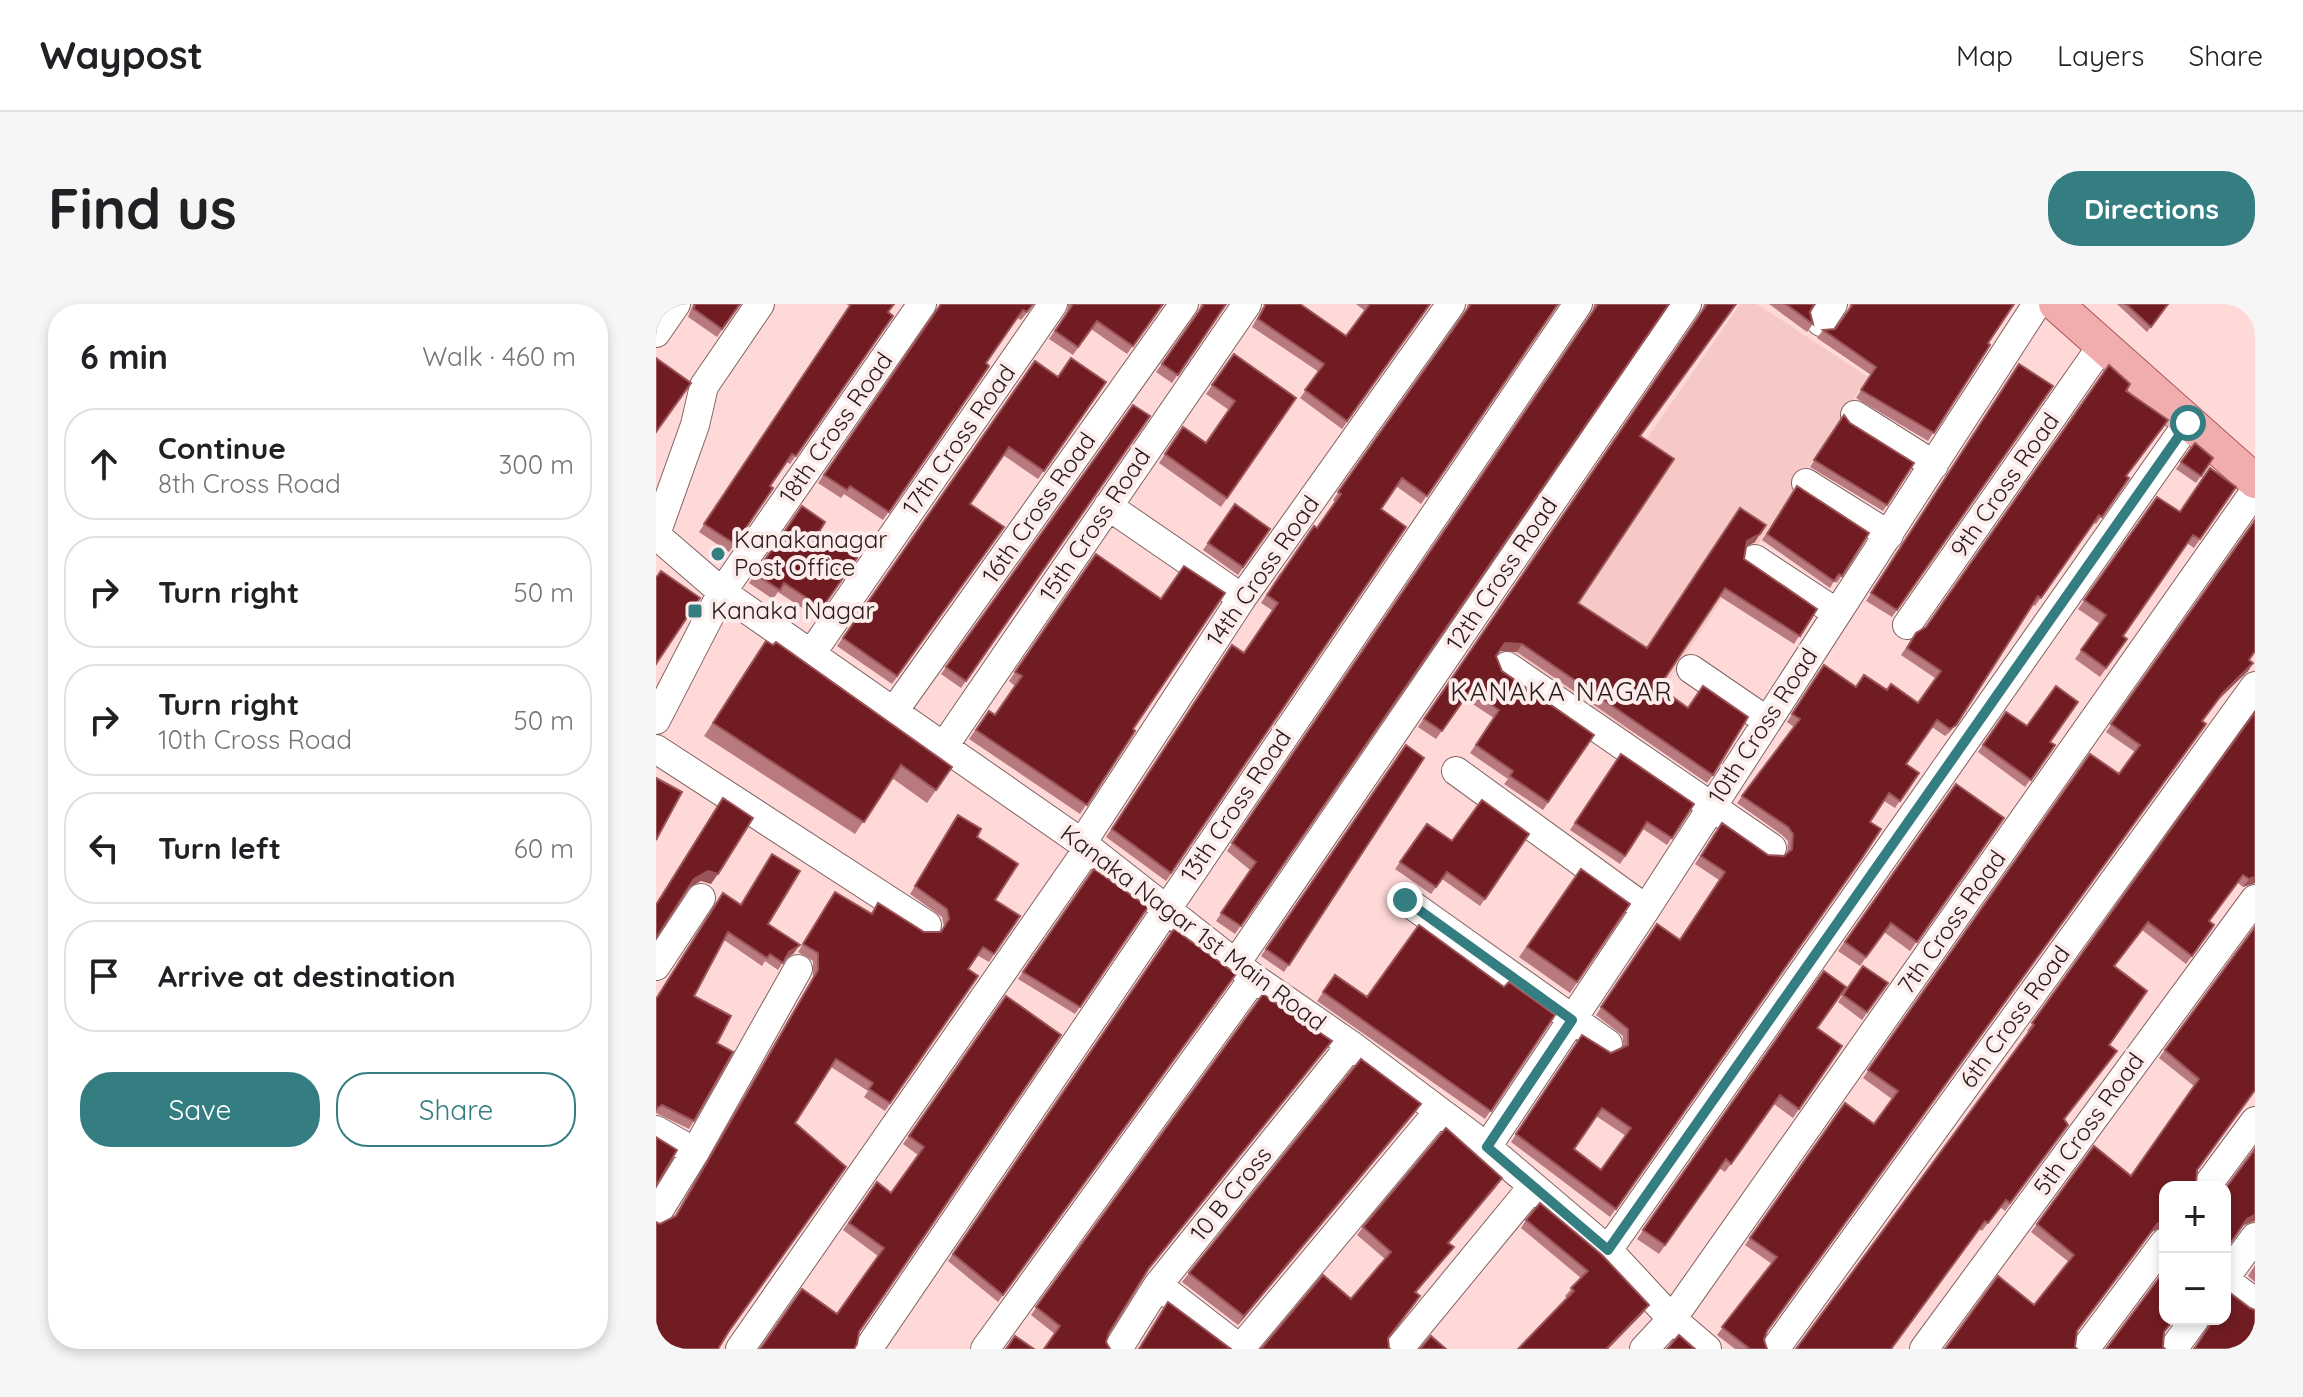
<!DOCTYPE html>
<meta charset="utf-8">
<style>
body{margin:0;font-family:Quicksand,sans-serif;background:#f6f6f6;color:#202124}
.controls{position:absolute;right:24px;bottom:24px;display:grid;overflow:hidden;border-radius:16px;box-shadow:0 4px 12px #0003}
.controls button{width:72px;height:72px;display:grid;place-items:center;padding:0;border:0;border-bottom:2px solid #e0e0e0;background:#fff;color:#202124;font:40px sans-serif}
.stop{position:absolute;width:24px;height:24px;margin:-18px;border:6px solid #347d81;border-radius:50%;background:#fff}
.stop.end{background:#347d81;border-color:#fff;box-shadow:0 2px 8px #0008}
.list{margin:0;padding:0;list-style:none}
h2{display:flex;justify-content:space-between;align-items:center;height:104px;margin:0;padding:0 32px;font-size:34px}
h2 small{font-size:26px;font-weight:400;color:#757577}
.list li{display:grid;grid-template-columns:52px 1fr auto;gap:24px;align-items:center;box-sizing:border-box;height:112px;margin:0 16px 16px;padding:0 16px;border:2px solid #e0e0e0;border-radius:32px}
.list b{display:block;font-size:30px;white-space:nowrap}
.list p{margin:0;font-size:26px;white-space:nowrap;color:#757577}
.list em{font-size:26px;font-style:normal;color:#757577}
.actions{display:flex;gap:16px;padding:24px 32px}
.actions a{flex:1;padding:18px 0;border:2px solid #347d81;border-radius:32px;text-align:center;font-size:28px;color:#347d81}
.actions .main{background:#347d81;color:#fff}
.icon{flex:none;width:44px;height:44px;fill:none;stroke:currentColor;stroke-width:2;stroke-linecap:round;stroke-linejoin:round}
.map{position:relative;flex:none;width:1599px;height:1045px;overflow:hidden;border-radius:32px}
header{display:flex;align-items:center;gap:48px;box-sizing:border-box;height:112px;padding:0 40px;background:#fff;border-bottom:2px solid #e0e0e0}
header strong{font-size:38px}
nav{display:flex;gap:44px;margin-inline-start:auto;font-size:28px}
.intro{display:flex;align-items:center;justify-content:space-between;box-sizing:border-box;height:192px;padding:0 48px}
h1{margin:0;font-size:56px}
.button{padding:20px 36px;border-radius:32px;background:#347d81;color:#fff;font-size:28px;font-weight:700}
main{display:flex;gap:48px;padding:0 48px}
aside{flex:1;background:#fff;border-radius:32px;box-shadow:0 4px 12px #0003}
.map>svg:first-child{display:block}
.built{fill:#f6c9c7}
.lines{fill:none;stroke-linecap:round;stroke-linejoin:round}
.minor-casing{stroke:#836362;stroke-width:30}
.major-casing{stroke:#a45756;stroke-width:36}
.minor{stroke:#fff;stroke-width:28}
.major{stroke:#f1adad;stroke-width:34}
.wall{fill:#b87a7e;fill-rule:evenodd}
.shaded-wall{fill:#9b5559}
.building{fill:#711c23;stroke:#9b5559;stroke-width:2;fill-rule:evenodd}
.route{stroke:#347d81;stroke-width:10}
.poi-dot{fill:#347d81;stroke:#fcecec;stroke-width:3}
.labels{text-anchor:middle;stroke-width:8;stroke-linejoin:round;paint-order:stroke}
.street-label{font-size:24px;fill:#281b1a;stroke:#fcecec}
.poi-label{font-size:24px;fill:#281b1a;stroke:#fcecec;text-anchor:start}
.neighbourhood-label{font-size:26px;letter-spacing:2px;fill:#281b1a;stroke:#fcecec}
</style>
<header>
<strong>Waypost</strong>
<nav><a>Map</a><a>Layers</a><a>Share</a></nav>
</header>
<div class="intro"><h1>Find us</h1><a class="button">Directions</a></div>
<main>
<aside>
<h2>6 min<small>Walk · 460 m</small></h2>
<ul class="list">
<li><svg class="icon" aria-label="ahead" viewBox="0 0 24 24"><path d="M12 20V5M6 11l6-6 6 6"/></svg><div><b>Continue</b><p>8th Cross Road</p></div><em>300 m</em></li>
<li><svg class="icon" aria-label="right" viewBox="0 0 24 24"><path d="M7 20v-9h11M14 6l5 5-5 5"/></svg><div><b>Turn right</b></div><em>50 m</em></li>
<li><svg class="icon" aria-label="right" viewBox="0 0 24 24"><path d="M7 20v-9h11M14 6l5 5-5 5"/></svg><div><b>Turn right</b><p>10th Cross Road</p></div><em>50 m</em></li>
<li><svg class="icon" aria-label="left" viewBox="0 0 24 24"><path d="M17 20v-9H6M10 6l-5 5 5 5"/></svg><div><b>Turn left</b></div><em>60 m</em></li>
<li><svg class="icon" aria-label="arrive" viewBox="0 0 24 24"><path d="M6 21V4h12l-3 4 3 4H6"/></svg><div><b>Arrive at destination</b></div></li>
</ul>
<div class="actions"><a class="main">Save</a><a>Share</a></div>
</aside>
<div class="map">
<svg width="1599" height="1045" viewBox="0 0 1599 1045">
<rect width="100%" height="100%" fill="#fed9d8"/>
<path class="built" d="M1084,0H1101L1212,73L975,434L845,345Z"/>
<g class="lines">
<g class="minor-casing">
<path id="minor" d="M1165,18L1177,0
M0,29L20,0
M1199,111L1278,161
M1150,179L1233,231
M452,202L586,294
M0,230L39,121L48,82L104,0
M0,231L66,288L426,539L598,674L695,741L831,843L952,946L1016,1015L1051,1045
M1099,255L1181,309
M1251,321L1447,40
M155,350L397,0
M851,362L1116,544
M1035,365L1111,417
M238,407L528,0
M0,416L66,288L266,0
M288,442L591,0
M0,445L271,621
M800,467L990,605
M426,539L586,294L795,0
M749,596L952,740
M580,659L1031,0
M0,662L45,594
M0,826L39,848L142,665
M831,843L990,605L1381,0
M1550,883L1599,817
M0,911L39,848
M952,946L1532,119
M1569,974L1599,933
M1569,976L1599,998
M502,981L582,1043
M84,1045L431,546
M212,1045L922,0
M329,1045L598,674
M462,1045L502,981L695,741
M584,1045L782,808
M743,1045L877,882
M988,1045L1016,1015L1599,187
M1119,1045L1599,382
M1268,1045L1599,595
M1429,1045L1509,938
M1517,1045L1539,1015"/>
</g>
<g class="major-casing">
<path id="major" d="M1400,0L1599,177"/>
</g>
<use href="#minor" class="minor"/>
<use href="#major" class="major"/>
</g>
<path class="wall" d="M37,0H84L61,33L32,13Z
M190,0H238L232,8L237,12L134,160L131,158L114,182L117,184L73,248L43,228L194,2Z
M285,0H378L365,16L361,14L356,20L330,59L333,62L227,216L188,190L185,194L162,179Z
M412,0H507L471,50L435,25L417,51L393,35L411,9Z
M545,0H570L516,79L500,68L542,9Z
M607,0H644L690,32L709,7L700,0H774L686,125L644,94L663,68L596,23L608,2Z
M812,0H902L765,200L740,182L725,205L750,223L510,577L450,533L576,341L588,349L617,307L605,299L623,271L661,224L679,198L677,196L809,10Z
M938,0H1013L579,630L560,617L594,566L571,547L936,10Z
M1048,0H1080L984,132L922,299L991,344L1084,204L1099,238L1090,243L1088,255L1161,305L1138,340L1063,292L1003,383L1057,471L1051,479L861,348L843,347L840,352L846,367L938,431L887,506L848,480L852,475L814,449L838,414L809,395L780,435L762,423L1045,10Z
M1113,0H1158L1154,8L1157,20L1151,28Z
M1194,0H1358L1332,39L1334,41L1272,137L1200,94L1215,71L1161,34L1167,26L1179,25L1192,8Z
M1461,0H1512L1491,28Z
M578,50L640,94L565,203L503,159L527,123L550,139L573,106L550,90Z
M379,57L402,73L450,78L382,175L347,151L314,200L348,223L236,380L181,342Z
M1363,60L1397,82L1236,313L1210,297Z
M1470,87V173L1473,174L1440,220L1438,219L1379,302L1376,300L1294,428L1289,432L1276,423L1250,460L1263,469L1239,504L1228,497L1214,518L1206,554L954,913L855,838L926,731L955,749L966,744L967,732L940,711L1001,620L1023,636L1063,576L1039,560L1066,519L1112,551L1128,552L1131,550L1132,537L1126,531L1081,499L1138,423L1131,418L1168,361L1200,383L1231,386L1262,399L1279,374L1245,351L1260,329L1270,323ZM940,812L970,832L945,866L918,845Z
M477,101L494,112L305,384L285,370Z
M1188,111L1231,201L1227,207L1154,163Z
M1539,139L1557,154L1540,179L1520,165Z
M1141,182L1213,229L1181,279L1178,277L1174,284L1106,236Z
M1580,183L1538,244L1531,239L1467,332L1471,335L1444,373L1419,355L1444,320L1422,305L1501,193L1524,208Z
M579,200L614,225L582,271L547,246Z
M146,202L163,228L201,254L160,313L122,288L117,295L93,279Z
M1599,216L1593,356L1597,359L1592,367L1562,396L1110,1028L1108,1036L1111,1045H1079L1061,1031L1116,960L1089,941L1189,799L1218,820L1236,795L1207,774L1434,450L1463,470L1479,448L1450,428Z
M440,250L477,425L479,427L424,510L313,435L333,407L339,411L359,382L353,377Z
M101,350L296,463L271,499L236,474L199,530L48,432Z
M1350,408L1399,441L1369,483L1322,448Z
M1599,408V579L1587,583L1582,579L1553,618L1558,621L1530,660L1486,626L1459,662L1453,741L1408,816L1412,821L1349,907L1344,903L1326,927L1323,925L1373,728L1371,727Z
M750,441L768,454L628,668L605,652Z
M965,450L1038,500L1011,541L987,525L964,560L914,526Z
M1300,480L1348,514L1254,647L1228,628L1204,662L1182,647Z
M302,511L321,533L339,596L364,612L333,658L321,651L312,665L322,672L229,807L208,793L212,787L175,763L139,819L72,1028L4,920L18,913L157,673V657L142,648L179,588L215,610L222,599L268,628H284L288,623L286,613L254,590Z
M771,520L796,537L873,530L824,602L786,575L775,590L739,565Z
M116,550L112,620L138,649L129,655L122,666L109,657L106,662L68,636L38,692L61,739L38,817L33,825L0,809V695L85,600Z
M438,565L492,603L419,710L362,675Z
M925,565L974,600L914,689L863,653Z
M1599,623L1541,866L1509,883V922L1495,928L1378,1001L1413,958L1375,928L1438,842L1475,872L1538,782L1503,754Z
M518,625L580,670L342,998L292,957Z
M1207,662L1232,679L1206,716L1182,698Z
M1168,667L1161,724L1186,742L1137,814L1118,800L1069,868L1063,864L1003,950L981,935Z
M679,671L711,693L848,683L899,711L829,815L661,697Z
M607,690L670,745L490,969L453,1029L450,1038L399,1030L375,1011Z
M350,692L203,1028L181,1010L222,952L187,926L221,878L235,889L262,851L247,840Z
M765,800L582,1021L526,978L533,969Z
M841,882L793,939L798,943L760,989L732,1034L733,1044L695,995L729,955L701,931L707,923Z
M870,916L993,1001L987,1009L952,1045H862L911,994L909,992L925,974L865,924Z
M1599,961V978L1592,972Z"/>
<path class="shaded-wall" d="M1104,230L1099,238L1085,245L1091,237Z
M849,339L866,340L861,348L843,347Z
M1597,359L1592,367L1562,396L1567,389Z
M52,567L62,570L55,580L45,577L31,585L38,575Z
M1599,573V579L1587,583L1593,575Z
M144,641L138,649L128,656L133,648Z
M765,800L758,810L582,1021L588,1012Z
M1599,911V917L1586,922L1591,915Z
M1509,916V922L1495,928L1501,920Z
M993,1001L987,1009L952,1045H950Z"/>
<path class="building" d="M39,0H84L66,25L38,5Z
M195,0H238L232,8L237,12L140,152L136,150L114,182L117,184L79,240L48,220Z
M285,0H377L371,8L367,6L361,14L330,59L333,62L233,208L194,182L191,186L168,171Z
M417,0H507L477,42L441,17L422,43L399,27Z
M548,0H570L522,71L506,60Z
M610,0H644L690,32L714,0H774L691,117L649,86L668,60L602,15Z
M815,0H902L771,192L746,174L725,205L750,223L515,569L456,525L576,341L588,349L622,299L611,291L658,222L661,224L685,190L682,188Z
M942,0H1013L585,622L565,609L600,558L576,539Z
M1051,0H1080L984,132L1018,155L922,299L991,344L1084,204L1110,221L1104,230L1091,237L1088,255L1161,305L1144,332L1069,284L1003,383L1032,404L1047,382L1092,413L1057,471L866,340L849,339L840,352L846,367L938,431L892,498L854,472L857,467L820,441L843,406L814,387L786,427L768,415Z
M1130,0H1158L1154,8L1157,20Z
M1197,0H1358L1332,39L1334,41L1278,129L1205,86L1220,63L1167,26L1179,25Z
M1470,0H1512L1495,23Z
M578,50L640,94L571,194L509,150L527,123L550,139L579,97L556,81Z
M0,54L35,79L0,128Z
M415,54L450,78L388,167L353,143L314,200L348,223L241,372L187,334L379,57L402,73Z
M1363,60L1397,82L1241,306L1215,289Z
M1453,61L1474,80L1470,87L1512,116L1470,172L1473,174L1446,213L1443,211L1385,294L1382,292L1300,421L1294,425L1281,416L1250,460L1263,469L1244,497L1233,489L1214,518L1225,525L1206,554L960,905L860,830L926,731L955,749L972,741V725L945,703L1001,620L1024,636L1069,568L1045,552L1066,519L1112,551L1128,552L1136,545L1137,530L1132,523L1086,492L1144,415L1136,410L1168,361L1200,383L1208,371L1231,386L1235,380L1262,399L1285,367L1251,344L1260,329L1270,323ZM946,804L975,824L945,866L918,845Z
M477,101L494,112L310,377L290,363Z
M1188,111L1194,119L1258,159L1231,201L1158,156Z
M1539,139L1557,154L1545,172L1525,158Z
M1554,164L1580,183L1544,235L1537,231L1467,332L1471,335L1450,364L1425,346L1450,311L1428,296L1501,193L1524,208Z
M1141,182L1213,229L1186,272L1183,270L1178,277L1111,230Z
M579,200L614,225L587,263L552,239Z
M146,202L169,218L163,228L201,254L166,304L128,279L124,286L99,270Z
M1599,216V347L1593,356L1597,359L1567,389L1546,417L1550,420L1111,1027L1108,1036L1111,1045H1094L1066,1023L1121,953L1094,934L1189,799L1218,820L1242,787L1212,766L1434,450L1463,470L1484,441L1455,420Z
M440,250L505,295L528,262L569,289L477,425L479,427L431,501L320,426L333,407L339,411L366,372L359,368Z
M5,267L44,294L0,360V274Z
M110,337L117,341L120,338L296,463L280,486L245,461L208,518L57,419Z
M1400,382L1422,398L1394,438L1399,441L1375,476L1327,441L1350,408L1371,422Z
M1599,408V573L1593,575L1587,571L1553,617L1558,621L1536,652L1492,618L1458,662L1491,687L1453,741L1461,747L1408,815L1412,821L1354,899L1350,896L1332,919L1329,917L1235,1045H1140L1378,721L1376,719Z
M750,441L768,454L633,661L610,645Z
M965,450L1038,500L1016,534L991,518L969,552L919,519Z
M0,474L26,488L0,536Z
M1300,480L1348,514L1261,638L1235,619L1210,653L1189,638Z
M67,494L97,514L62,570L52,567L38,575L0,634V601Z
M826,496L873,530L829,595L791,568L780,583L744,558L771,520L796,537Z
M302,511L325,525L321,533L362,560L339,596L364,612L338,650L327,643L312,665L322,672L234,799L213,785L217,779L180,755L139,819L190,863L73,1027L62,1045H0V918L4,920L20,912L162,666V649L147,640L179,588L216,610L222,599L268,628H285L293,615L291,605L259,582Z
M116,550L144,567L112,620L144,641L133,648L127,659L114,650L111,654L72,628L38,692L75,712L61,739L77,748L38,817L6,801L0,805V695L67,589L85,601Z
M438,565L492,603L424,703L367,668Z
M925,565L974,600L921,678L871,643Z
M763,621L848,683L853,678L899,711L835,807L667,688L679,671L711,693Z
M1599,623V786L1541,866L1540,881L1541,883H1509V916L1501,920L1421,1027L1419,1043L1421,1045H1289L1342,972L1378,1001L1418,951L1381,920L1438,842L1475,872L1543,775L1509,746Z
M518,625L580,670L347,991L297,950Z
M1207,662L1232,679L1211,708L1187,691Z
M1168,667L1190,683L1161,724L1186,742L1143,805L1124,791L1075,860L1070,855L1009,941L987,926Z
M607,690L676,737L493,964L453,1029L450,1038L454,1045H388L404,1022L380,1003Z
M350,692L405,731L203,1028L201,1040L198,1045H104L146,985L181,1010L203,979L228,944L193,919L221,878L235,889L268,843L253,832Z
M705,755L765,800L588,1012L533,969Z
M790,824L846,874L792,939L798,943L759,988L764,992L732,1034L733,1044L734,1045H605L667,971L695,995L735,948L707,923Z
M0,833L21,846L0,882Z
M1599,845V911L1591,915L1569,947V885Z
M884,899L946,951L993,1001L950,1045H862L918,987L915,984L932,967L870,916Z
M1509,966V1015H1518L1508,1028L1507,1043L1509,1045H1450Z
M1569,985L1594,1004L1599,1006V1045H1538L1558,1015H1569Z
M512,998L575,1045H483Z
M1023,1031L1039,1045H1011Z
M359,1032L378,1045H350Z
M775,1032L790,1045H764Z"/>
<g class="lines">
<path class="route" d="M749,596L916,716L831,843L952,946L1532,119"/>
</g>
<g class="poi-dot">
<circle cx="62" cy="250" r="8"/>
<rect x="31" y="299" width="16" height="16" rx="4"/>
</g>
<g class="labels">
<g class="street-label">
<text transform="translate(180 124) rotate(-55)" y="8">18th Cross Road</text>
<text transform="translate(303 136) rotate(-55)" y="8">17th Cross Road</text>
<text transform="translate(1349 181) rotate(-55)" y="8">9th Cross Road</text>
<text transform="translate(383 204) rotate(-55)" y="8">16th Cross Road</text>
<text transform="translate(439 221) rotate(-56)" y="8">15th Cross Road</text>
<text transform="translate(607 267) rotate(-55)" y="8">14th Cross Road</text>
<text transform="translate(846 270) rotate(-56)" y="8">12th Cross Road</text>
<text transform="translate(1107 422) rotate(-57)" y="8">10th Cross Road</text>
<text transform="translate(580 502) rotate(-56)" y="8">13th Cross Road</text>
<text transform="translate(1296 618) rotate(-55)" y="8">7th Cross Road</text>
<text transform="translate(537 624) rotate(37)" y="8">Kanaka Nagar 1st Main Road</text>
<text transform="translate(1359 713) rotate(-54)" y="8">6th Cross Road</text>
<text transform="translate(1433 820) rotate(-54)" y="8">5th Cross Road</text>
<text transform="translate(575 890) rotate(-51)" y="8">10 B Cross</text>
</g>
<g class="poi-label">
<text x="78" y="244">Kanakanagar<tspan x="78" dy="28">Post Office</tspan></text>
<text x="55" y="315">Kanaka Nagar</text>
</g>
<g class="neighbourhood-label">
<text x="906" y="397">KANAKA NAGAR</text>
</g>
</g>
</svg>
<div class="controls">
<button>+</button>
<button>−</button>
</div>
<div class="stop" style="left:1532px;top:119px"></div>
<div class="stop end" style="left:749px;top:596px"></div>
</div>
</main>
